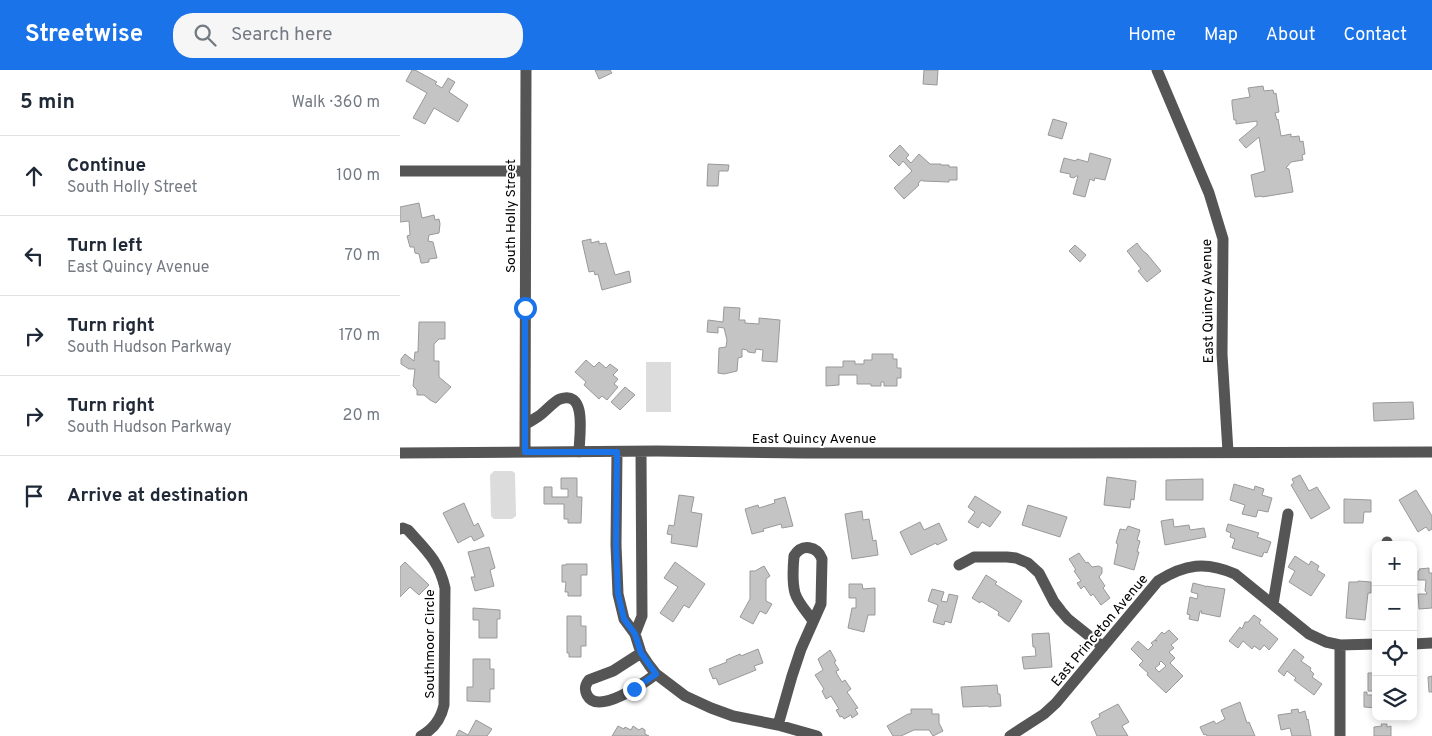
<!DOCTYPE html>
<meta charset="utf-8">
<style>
body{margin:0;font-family:Overpass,sans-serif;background:#f6f6f7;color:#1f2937}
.controls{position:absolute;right:15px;bottom:15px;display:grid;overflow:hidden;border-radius:10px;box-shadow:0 2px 8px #0003}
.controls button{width:45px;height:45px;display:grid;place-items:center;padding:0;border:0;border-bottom:1px solid #e0e1e3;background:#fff;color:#1f2937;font:25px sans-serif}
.stop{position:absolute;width:15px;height:15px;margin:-11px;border:4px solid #1a73e8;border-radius:50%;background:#fff}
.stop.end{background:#1a73e8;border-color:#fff;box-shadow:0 1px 5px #0008}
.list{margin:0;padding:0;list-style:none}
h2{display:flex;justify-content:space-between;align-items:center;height:65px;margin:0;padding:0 20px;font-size:21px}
h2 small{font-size:16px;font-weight:400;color:#747a83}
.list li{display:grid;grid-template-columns:32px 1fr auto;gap:15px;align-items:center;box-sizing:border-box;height:80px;padding:0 20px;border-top:1px solid #e0e1e3}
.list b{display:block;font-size:19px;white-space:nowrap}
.list p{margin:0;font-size:16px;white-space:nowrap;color:#747a83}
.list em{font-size:16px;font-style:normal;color:#747a83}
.icon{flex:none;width:28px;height:28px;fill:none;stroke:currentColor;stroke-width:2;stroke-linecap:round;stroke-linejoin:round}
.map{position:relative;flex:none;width:1032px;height:666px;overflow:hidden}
header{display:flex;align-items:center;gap:30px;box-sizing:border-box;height:70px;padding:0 25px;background:#1a73e8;color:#fff}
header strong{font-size:24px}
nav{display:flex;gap:28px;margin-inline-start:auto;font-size:18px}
.search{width:350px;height:45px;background:#f6f6f7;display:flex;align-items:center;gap:12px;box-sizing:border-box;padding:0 18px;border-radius:20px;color:#747a83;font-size:19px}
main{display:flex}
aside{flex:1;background:#fff}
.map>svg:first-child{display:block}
.green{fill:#dcdcdc}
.building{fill:#c4c4c4;stroke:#999;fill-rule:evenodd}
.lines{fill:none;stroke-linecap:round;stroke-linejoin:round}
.minor{stroke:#555;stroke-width:11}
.route{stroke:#1a73e8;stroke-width:6}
.labels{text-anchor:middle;stroke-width:4;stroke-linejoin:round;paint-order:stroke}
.street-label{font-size:14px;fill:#000;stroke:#fff}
</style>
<header>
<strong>Streetwise</strong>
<div class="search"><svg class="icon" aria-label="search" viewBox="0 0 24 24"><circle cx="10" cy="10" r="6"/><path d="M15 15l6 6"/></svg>Search here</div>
<nav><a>Home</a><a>Map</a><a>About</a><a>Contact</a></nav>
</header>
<main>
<aside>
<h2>5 min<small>Walk · 360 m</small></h2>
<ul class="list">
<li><svg class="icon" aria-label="ahead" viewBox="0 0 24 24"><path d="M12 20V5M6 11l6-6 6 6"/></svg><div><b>Continue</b><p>South Holly Street</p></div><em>100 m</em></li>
<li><svg class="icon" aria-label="left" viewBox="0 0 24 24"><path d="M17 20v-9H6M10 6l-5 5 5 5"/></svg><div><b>Turn left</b><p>East Quincy Avenue</p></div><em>70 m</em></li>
<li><svg class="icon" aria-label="right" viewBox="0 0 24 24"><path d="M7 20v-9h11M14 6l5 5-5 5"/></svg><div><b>Turn right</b><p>South Hudson Parkway</p></div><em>170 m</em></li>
<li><svg class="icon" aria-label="right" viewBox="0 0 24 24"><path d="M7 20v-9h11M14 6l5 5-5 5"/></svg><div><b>Turn right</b><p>South Hudson Parkway</p></div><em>20 m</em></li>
<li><svg class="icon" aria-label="arrive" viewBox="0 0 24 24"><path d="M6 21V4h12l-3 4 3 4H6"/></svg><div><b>Arrive at destination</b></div></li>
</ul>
</aside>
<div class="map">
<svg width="1032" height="666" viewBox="0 0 1032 666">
<rect width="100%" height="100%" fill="#fff"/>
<path class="green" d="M246,292H271V342H246Z
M94,401H112L115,403L116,446L112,449H94L91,446L90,405Z"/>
<path class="building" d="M12,0H15L37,12L35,14L42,18L48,8L55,12L49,22L68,35L58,52L34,38L25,54L13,48L27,23L6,11Z
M195,0H210L212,3L199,9Z
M524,0H538L537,15L523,14Z
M863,16L864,21L873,20L874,24L876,23L879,42L875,43L877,50L878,49L881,66L891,64V67L899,66L900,72L903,71L905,84L902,85L903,90L891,92L886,98L889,99L893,122L862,127V126L855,127L851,105L865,101L859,67L846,78L839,70L857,55V51L836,54V50H834L832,34V30L850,27L848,18Z
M653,49L667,53L662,69L648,65Z
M500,75L509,85L506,88L511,93L519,84L530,94H541V95H549V97H557V110H549V112L523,111L521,110L518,114L519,115L504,129L494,118L512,101L503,91L499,96L489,86Z
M690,83L711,89L705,110L695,108L694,111L690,109L685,127L673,124L678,106H676L674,108L670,107V104L660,102L664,88L676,91L677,89L688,92Z
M308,94L329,95L328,101H319L318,116H307Z
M19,133L22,148L34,145L35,150L39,149L40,154L39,163L29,165L28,171L33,172L37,188L29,189V192L23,193H21L19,184L15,183L14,177H10L7,166L10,165L9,151L0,152V137Z
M191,169V173L199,171V174L206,173L215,205L229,201L231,212L202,220L198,204L195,205L194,201L189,202L182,171Z
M737,173L743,181L747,184L761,201L747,212L738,201L741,199L727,181Z
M675,175L686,185L680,192L669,181Z
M324,237L340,238L339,250H345V253L359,254V248L380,250L377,292L362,291L363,280L356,279L355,283L348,282L347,280L342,279V287L338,288L337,301L324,304L318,303L319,278L326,277L327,270L324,258L318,257V263L307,262L308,250L323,252Z
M19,252H45V269H39L34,274V291H39V307L51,317L36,333L30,330L24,325H17V320L13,316L15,299H9L1,294V289L5,284L14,291L15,282H18Z
M472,284H493V289H497V298H501V308H497V316H484V312H481V316H471V314H457V305H439V315L426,316V297H443V291H455V294H464V290H472Z
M186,290L194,297L199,292L206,298L210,294L218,300L213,305L218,309L214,314L218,317L207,330L202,326L199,329L184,315L186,312L175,302Z
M225,317L235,325L220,340L211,332Z
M1013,332L1014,349L974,351L973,333Z
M900,405L909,421L917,417L930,438L911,449L891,415L894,413L892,409Z
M707,407L736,411L734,430L731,429L730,438L704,435Z
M161,408H177V427H182L181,453H168V449H164V434H144V417H152V427H168V419H161Z
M803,409V430H766V410Z
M834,414L854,420L855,416L864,419L862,425L872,428L868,442L858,440L856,447L842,444L845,435L830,430Z
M1016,420L1032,446V459L1029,461L1026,457L1018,462L999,430Z
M279,425L294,427L291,442L302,444L297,477L271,473L272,465L267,464L269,455L274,456Z
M575,426L601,442L590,457L582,452L578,458L568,452L575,442L568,437Z
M385,427L393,456L382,458L381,454L363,459L364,461L352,464L345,439L358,435L359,438L375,433L374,430Z
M944,429L971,430V442H964L963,453H944Z
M64,433L74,456L78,453L84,466L74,471L71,466L58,473L43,443Z
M628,435L667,447L660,467L622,455Z
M462,441L463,450L469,449L473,471L476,470L478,485L452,489L445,444Z
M773,449L774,457L789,455L790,460L804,458L806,467L765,475L761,451Z
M520,452L524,460L539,453L547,470L537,475L536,473L511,485L500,462Z
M828,454L859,463L857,467L871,472L867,483L864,482L862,487L832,478L835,469L830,467L831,463L826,461Z
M728,456L740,460L737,470L740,471L737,482H739L734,500L714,494L718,474L716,473L720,459L726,460Z
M89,477L95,498L90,500L94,516L75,521L71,507H75L68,482Z
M679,483L686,493L688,492L692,497L699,496L702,498V503L699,507L705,516L703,518L710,528L701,535L693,524L691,526L684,516L681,519L677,513L681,511L674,501L676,500L669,489Z
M895,486L909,495L911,491L919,496L917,500L925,505L911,526L889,512L895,501L888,497Z
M5,492L29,515L19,525L10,517L0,527V497Z
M275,492L305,514L289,538L284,535L273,552L260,543L278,517L264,508Z
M166,494H187V505H181V526H168V522H165L166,512H162V495H166Z
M364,496L370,506L366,509V531L372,534L366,544L360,541L353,554L340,547L350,529V501H355Z
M1029,498V503H1032V538L1019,539L1018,524H1027V523L1025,521L1026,510H1018V501L1020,500L1019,499Z
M586,505L597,512L595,514L622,531L609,552L598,545L599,542L581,531L580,533L572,528Z
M958,511L971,512V523H968L965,550L946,548L949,512H958Z
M793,513L805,516V517H806V516L825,519L820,547L801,543L802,541H800L798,551L789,549L790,545L787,544L790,527L797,529L798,524L791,522Z
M449,514H462L463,519L475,518V545H468L464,562L448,558L452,538H456V528H449Z
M532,519L544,522L541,531L547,532L549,524L558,526L551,553L545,551L544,555L533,552L538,535L528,531Z
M73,538L100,540V549H97V568H79V550H73Z
M854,545L861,550L859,553L878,569L869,580L864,575L860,580L854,576L852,579L843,571L838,578L829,571L840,557L842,559L845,552H848Z
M167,546H181V556H186V576H181V587H169V583H167Z
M769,560L778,569L771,575L774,578L769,582L775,588L770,593L783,606L766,623L747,605L748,603L739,595L743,591L731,579L738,571L748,580L753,575L751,573L755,570L757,571L755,570L760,564L762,562L764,564ZM761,591L766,596L759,602L755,598L760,594L759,593Z
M649,563L652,597L624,599L622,587L636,586L635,577H633L632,564Z
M358,579L363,593L354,596L356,600L319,615L316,608L313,609L309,599L327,592L326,590L340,584L341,586Z
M894,579L904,587L901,591L911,598L910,600L914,604L912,607L922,614L914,625L894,610L896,608L887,601L884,606L878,601Z
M430,580L436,591L434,592L439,600L436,601L437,604L442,612L445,610L451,619L447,622L458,638L455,639L458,644L452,648L451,645L444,649L442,646L440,647L436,640L439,639L431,626L426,629L422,621L424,619L415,605L423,600L418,589Z
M73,589H90V599H94V619H90V632L67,631V617H73Z
M968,603H976V638L964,637V622H967V625H975V621H968Z
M1032,606V622H1029L1028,607Z
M597,615L598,624H600L601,636L589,637L588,636L563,637L561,617Z
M840,632L847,653L849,652L855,666H807L806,664L804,665L800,657L814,651L816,654L825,649L821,640Z
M718,634L729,652L722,656L728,666H697L691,652L700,647L699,644Z
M511,639H532V644H539V653L543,661L533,666L529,660H514L501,666H493L487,656L508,644H511Z
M898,639L899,643L905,641L907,650L908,649L911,666H892L890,658L881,660L878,645L892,643L891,640Z
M76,650L92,659L87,666H56L59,660L68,665Z
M981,654H987V657L991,656V666H974V657L982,656Z
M218,656L224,659L225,657L231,660L233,656L239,660L242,658L245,660V664L249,666H212Z"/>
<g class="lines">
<path class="minor" d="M757,0L809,123L823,169L822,284L828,382
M0,101H125
M125,354C130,352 134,349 139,346C145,342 154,331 160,329C188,319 179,368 179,382
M125,382L126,0
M217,382L216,475L218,524L224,549L235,564L241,583L249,595L256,604L285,626L311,638L333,646L378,655L417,666
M0,383L257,381L404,383H665L1032,382
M0,459L3,458L8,460C26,480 39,491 45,518L44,635C41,649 34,659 21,666
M987,472L988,475
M559,495L574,487H607L616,488L628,493L639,503L654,532L661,541L668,549L703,577
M873,534L888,444
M235,564L242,546L241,382
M1013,574L1032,573
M940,575V666
M241,583L213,601L189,610C185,615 184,619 187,625C198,646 244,613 256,604
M378,655L392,606L401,579L421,534L422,489C417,476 402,473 394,486C393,497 392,512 395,523C398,533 407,542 413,551
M610,666L644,644L656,633L758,511C785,494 806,491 835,504L909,564L926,572L940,575L976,574"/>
</g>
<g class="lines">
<path class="route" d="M125,238V382H217L216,475L218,524L224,549L235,564L241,583L256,604L234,619"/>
</g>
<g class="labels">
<g class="street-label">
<text transform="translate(110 146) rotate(-90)" y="5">South Holly Street</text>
<text transform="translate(807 231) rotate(-91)" y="5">East Quincy Avenue</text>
<text x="414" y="373">East Quincy Avenue</text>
<text transform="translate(699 560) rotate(-50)" y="5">East Princeton Avenue</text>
<text transform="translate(29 574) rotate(-90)" y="5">Southmoor Circle</text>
</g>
</g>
</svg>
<div class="controls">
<button>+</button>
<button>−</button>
<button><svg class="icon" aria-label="locate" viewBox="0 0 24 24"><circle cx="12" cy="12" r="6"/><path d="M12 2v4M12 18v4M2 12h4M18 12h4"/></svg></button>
<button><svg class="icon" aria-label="layers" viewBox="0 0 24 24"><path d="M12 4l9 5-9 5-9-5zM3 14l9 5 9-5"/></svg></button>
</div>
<div class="stop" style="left:125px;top:238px"></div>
<div class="stop end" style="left:234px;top:619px"></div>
</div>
</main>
